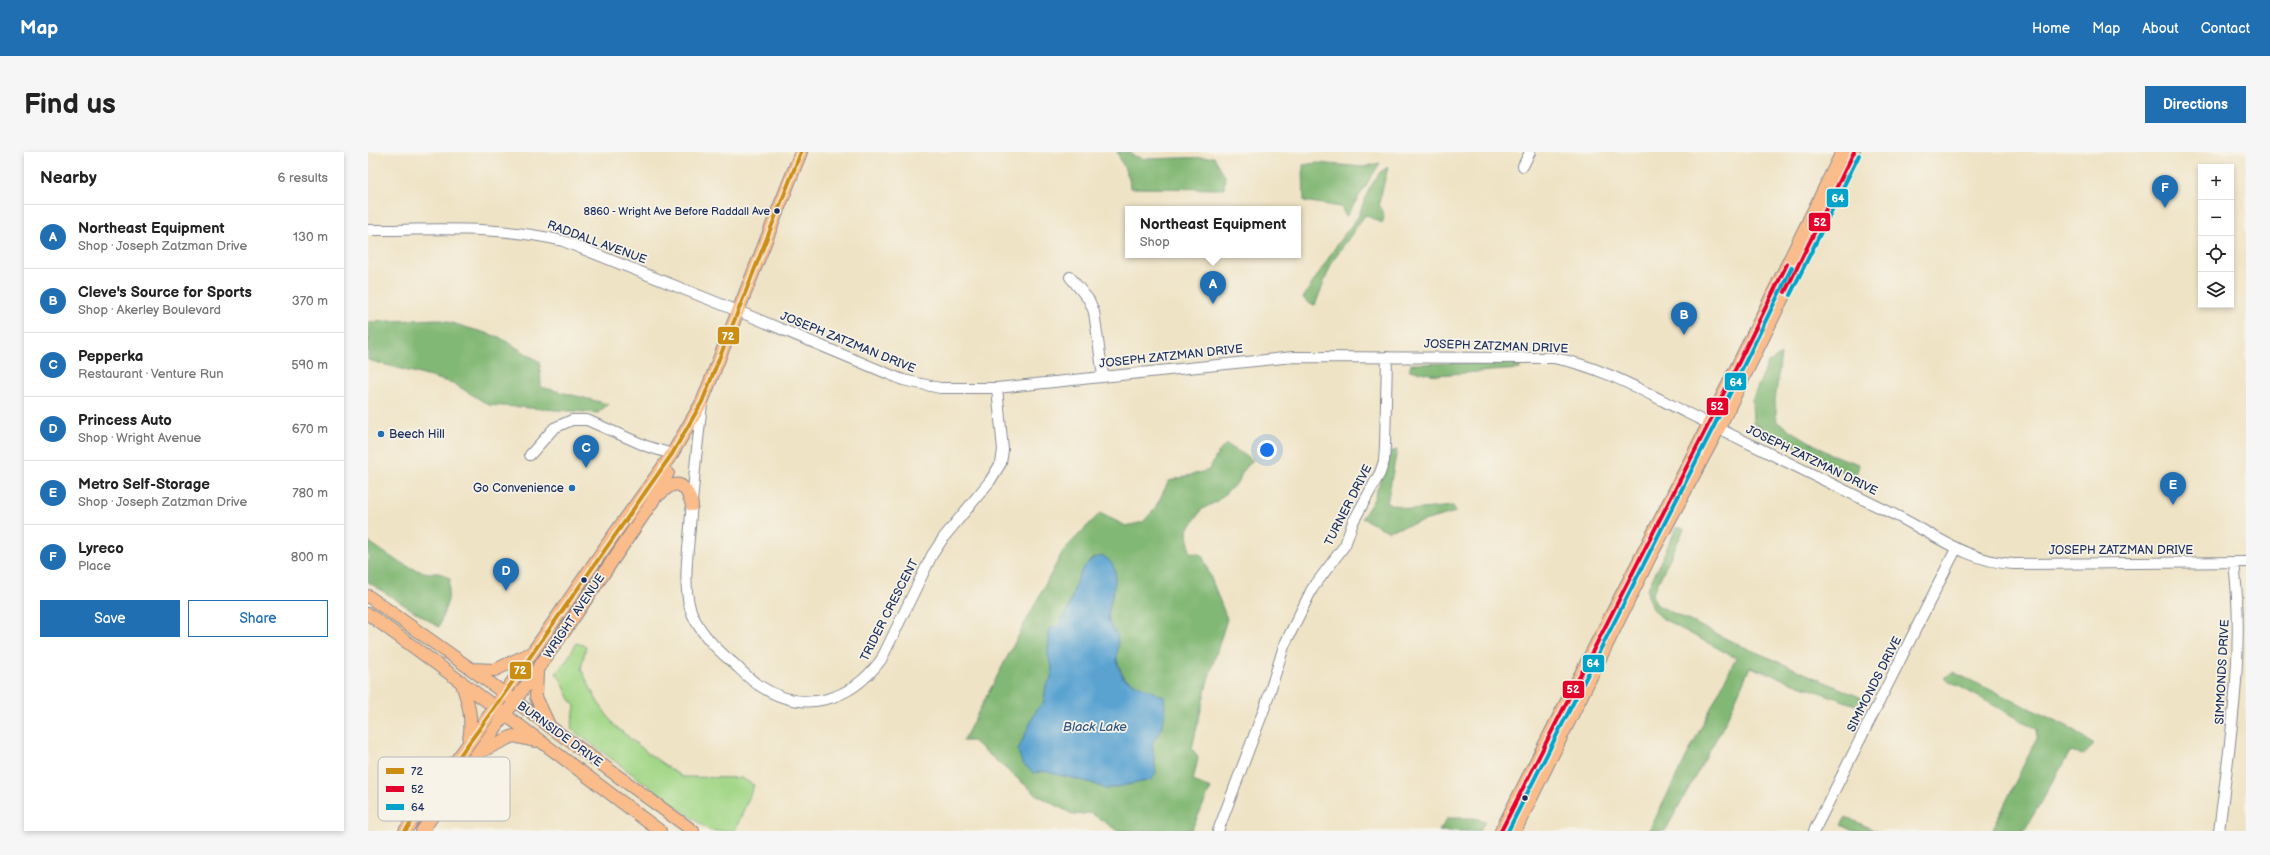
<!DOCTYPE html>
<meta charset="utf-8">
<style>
body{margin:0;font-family:"Balsamiq Sans",sans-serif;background:#f6f6f6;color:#222}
.controls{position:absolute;right:12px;top:12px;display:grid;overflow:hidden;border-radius:0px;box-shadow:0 2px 6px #0003}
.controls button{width:36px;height:36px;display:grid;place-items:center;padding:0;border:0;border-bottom:1px solid #e0e0e0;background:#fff;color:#222;font:20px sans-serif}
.you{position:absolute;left:899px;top:298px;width:14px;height:14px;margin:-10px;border:3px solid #fff;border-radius:50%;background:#1a73e8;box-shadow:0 0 0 6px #1a73e833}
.badge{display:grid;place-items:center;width:26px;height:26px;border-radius:50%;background:#1f6fb2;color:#fff;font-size:13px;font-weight:700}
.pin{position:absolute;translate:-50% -33px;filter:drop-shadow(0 1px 2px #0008)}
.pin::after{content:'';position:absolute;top:21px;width:14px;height:12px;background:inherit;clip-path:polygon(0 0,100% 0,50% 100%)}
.popup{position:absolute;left:757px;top:54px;width:176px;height:52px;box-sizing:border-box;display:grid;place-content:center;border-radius:0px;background:#fff;filter:drop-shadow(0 1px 3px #0005);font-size:13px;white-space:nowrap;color:#767676}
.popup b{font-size:15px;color:#222}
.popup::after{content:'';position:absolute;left:50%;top:100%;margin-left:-8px;border:8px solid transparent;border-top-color:#fff}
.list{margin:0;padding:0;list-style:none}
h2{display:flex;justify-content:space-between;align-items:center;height:52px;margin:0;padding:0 16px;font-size:17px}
h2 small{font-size:13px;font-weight:400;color:#767676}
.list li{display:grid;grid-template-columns:26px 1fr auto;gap:12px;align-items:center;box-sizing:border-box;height:64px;padding:0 16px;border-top:1px solid #e0e0e0}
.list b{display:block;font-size:15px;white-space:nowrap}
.list p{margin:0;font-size:13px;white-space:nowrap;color:#767676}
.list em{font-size:13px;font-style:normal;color:#767676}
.actions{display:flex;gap:8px;padding:12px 16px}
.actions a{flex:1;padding:9px 0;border:1px solid #1f6fb2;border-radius:0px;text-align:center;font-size:14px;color:#1f6fb2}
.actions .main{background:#1f6fb2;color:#fff}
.icon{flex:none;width:22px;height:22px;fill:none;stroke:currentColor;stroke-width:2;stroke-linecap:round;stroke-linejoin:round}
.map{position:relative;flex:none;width:1878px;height:679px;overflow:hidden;border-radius:0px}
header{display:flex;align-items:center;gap:24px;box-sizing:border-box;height:56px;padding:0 20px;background:#1f6fb2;color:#fff}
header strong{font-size:19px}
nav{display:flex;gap:22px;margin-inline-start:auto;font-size:14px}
.intro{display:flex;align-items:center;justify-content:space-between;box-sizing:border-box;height:96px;padding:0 24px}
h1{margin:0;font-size:28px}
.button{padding:10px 18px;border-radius:0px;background:#1f6fb2;color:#fff;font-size:14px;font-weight:700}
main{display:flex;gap:24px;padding:0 24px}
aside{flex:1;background:#fff;border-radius:0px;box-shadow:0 2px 6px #0003}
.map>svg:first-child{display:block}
.green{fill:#a3d787;stroke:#5f8372}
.forest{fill:#82b874;stroke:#4e7469;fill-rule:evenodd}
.water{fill:#5aa3d1;stroke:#3a6998}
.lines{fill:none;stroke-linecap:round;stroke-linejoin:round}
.minor-casing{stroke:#858992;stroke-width:12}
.major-casing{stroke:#858992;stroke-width:14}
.minor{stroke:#fff;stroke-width:10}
.major{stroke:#fabc8b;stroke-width:12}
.bus-1-casing{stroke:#f7f3e8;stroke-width:7}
.bus-2-casing{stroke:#f7f3e8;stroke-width:7}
.bus-3-casing{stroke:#f7f3e8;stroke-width:7}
.bus-1{stroke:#cb8e13;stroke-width:4}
.bus-2{stroke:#e4002b;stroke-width:4}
.bus-3{stroke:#01a3c8;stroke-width:4}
.bus-dot{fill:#1b2f5e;stroke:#f7f3e8;stroke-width:1.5}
.poi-dot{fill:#1f6fb2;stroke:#f7f3e8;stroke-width:1.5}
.labels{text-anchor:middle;stroke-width:3.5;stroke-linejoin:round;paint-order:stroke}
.bus-label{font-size:11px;fill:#1b2f5e;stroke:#f7f3e8;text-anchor:end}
.street-label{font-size:12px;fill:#1b2f5e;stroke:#f7f3e8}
.poi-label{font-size:12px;fill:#1b2f5e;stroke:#f7f3e8;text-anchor:start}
.water-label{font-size:13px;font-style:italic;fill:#315886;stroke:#f7f3e8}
.key{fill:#f7f3e8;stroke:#b5b8bf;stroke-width:1}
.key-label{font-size:11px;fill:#1b2f5e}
.line-badge{stroke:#f7f3e8;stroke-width:1.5}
.badge-label{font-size:11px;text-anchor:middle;font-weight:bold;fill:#fff}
</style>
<header>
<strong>Map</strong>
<nav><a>Home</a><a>Map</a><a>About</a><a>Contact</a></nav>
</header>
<div class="intro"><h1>Find us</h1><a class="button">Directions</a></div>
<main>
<aside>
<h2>Nearby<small>6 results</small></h2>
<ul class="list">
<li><span class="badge">A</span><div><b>Northeast Equipment</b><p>Shop · Joseph Zatzman Drive</p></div><em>130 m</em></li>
<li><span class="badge">B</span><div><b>Cleve's Source for Sports</b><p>Shop · Akerley Boulevard</p></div><em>370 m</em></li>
<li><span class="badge">C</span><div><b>Pepperka</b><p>Restaurant · Venture Run</p></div><em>590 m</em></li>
<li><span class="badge">D</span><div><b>Princess Auto</b><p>Shop · Wright Avenue</p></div><em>670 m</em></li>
<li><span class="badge">E</span><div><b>Metro Self-Storage</b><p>Shop · Joseph Zatzman Drive</p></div><em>780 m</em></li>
<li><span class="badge">F</span><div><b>Lyreco</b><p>Place</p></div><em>800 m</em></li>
</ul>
<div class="actions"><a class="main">Save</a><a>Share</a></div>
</aside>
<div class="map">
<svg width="1878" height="679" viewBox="0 0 1878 679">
<rect width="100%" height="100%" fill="#f7f3e8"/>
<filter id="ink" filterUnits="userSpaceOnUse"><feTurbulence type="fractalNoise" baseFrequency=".025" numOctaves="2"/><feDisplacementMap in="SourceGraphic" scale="8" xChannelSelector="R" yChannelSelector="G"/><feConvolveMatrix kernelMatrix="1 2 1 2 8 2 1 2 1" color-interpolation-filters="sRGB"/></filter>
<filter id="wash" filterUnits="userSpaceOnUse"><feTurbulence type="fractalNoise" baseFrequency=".012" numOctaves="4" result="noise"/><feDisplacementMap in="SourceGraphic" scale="16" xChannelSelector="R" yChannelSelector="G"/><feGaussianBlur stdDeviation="0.9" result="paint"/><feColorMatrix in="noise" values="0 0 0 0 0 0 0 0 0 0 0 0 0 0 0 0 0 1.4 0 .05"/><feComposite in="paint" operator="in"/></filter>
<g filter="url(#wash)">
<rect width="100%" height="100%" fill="#efe3c5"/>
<path class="green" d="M208,491L218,494L213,517L229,549L246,573L281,602L314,625L373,626L386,633L367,679H342L203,577L207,554C197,543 197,531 188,521L199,508Z"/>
<path class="forest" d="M749,0H763V3L777,7L846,5L857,24L856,37L762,36L761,26Z
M949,11L995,15L1012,11L978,65L973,55L936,49L935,13Z
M1020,15L1011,51L1016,66L1014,71L997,63L964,110L947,153L942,152L935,146L972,88L990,65L1001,37L1012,20Z
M70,167L131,185L172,210L173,235L240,252L230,261L121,253L85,231L0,208V170Z
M1413,202L1407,249L1409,270L1462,302L1491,312L1488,327L1385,271L1384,248L1400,211Z
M1152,210V217L1068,223L1041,218L1043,212Z
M858,292L885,308L874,320L871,329L848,350L834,357L819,379L822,400L834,403L859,467L840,528L824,596L830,606L825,629L843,636L824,677L807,679H750L723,661L706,663L669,643L605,589H595L695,399L732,361L758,374L775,370L786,358L801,329L841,318L850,301ZM726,405L746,436L740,464L741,472L749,483V509L756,526L781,539L790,583L784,591L788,621L783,628L738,637L724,631L676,619L666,621L650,598L669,557L676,550L678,534L684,526V514L680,503L681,477L691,474C695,466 700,459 702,451C709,429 708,422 726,405Z
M1029,298L1019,351L1043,358L1085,354L1088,360L1020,379L994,366L1005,349L1022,300Z
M1309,375L1316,377L1284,443L1289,453L1367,491L1494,546L1487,553L1382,515L1357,571L1297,679H1281L1368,506L1295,467C1285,458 1280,452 1279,438Z
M0,389C15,400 37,416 56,420C69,423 69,417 82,427L80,448L71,475L0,430Z
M1585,520L1703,576L1726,593L1715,603L1702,600L1656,679H1624L1668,587L1669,577L1576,526Z
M1478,665L1508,679H1485L1473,673Z
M1080,666H1106L1117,669L1112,679H1071Z"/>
<path class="water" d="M735,404C761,419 738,445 740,467C741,474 746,477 749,483C751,491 749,500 749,508C749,514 753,520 755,526L796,545C798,566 797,573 784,591L788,621L783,628L738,637L724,631L676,619L666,621L654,611L650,598L669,557L676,550L678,534L683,526L684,514L680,503L681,477L691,473C695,466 700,459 702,451C708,432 712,407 735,404Z"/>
</g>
<g filter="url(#ink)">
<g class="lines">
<g class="minor-casing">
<path id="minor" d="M1155,14L1162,0
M0,78C65,78 131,73 195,89L370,159L535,228L572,236H629L925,205L1186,206C1232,214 1275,239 1317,260C1385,293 1453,327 1521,360C1562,379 1598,410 1646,412L1878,410
M702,125L721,148L726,160L735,224
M334,252C329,293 325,334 322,375C320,401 315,431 322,456C329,478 347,496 364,510C373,518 382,528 392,534C437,563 482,549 513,508L564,403L576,385L622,329L633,311L635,298L629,236
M162,303L186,276L204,268H219L278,294L304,302
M850,679L898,552L916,494L944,437L977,393L985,370L1012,321L1016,309L1017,294L1019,205
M1446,679L1588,397
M1851,679C1862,590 1877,500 1866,411"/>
</g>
<g class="major-casing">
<path id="major" d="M292,342C309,325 318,332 324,353
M0,444L103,517L325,679
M0,462C99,533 195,606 292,679
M103,517L127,518L163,501
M169,521L168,545L181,573
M93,529C100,549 105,566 101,588
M114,599L145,584L167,589
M37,679L122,562L247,381L304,302L334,250L433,0
M54,679L196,480L285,349L300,321
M1133,679C1201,542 1273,407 1341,271C1386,181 1430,90 1474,0
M1147,679L1282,405L1351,276L1486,0"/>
</g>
<use href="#minor" class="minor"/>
<use href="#major" class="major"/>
<g class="bus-1-casing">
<path id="bus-1" d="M37,679L122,562L304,302L334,250L433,0"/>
</g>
<g class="bus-2-casing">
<path id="bus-2" d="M1417,140L1486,0
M1133,679L1341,271L1419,112"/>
</g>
<g class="bus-3-casing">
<path id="bus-3" d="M1422,143L1491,3
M1140,679L1346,274L1424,115"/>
</g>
<use href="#bus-1" class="bus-1"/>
<use href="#bus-2" class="bus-2"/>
<use href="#bus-3" class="bus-3"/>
</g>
</g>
<g class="bus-dot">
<circle cx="409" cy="59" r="3.5"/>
<circle cx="216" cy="428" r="3.5"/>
<circle cx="1157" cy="646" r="3.5"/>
</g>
<g class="poi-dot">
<circle cx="13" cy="282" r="4"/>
<circle cx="204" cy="336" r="4"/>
</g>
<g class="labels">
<g class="bus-label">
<text x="402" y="63">8860 - Wright Ave Before Raddall Ave</text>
</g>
<g class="street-label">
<text transform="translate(229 90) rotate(20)" y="4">RADDALL AVENUE</text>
<text transform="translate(480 190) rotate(22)" y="4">JOSEPH ZATZMAN DRIVE</text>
<text transform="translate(1128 194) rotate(2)" y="4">JOSEPH ZATZMAN DRIVE</text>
<text transform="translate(803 204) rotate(-6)" y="4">JOSEPH ZATZMAN DRIVE</text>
<text transform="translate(1444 308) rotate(26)" y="4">JOSEPH ZATZMAN DRIVE</text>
<text transform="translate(980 353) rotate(-63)" y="4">TURNER DRIVE</text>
<text x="1753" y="402">JOSEPH ZATZMAN DRIVE</text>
<text transform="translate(521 458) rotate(-63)" y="4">TRIDER CRESCENT</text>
<text transform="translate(206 464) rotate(-56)" y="4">WRIGHT AVENUE</text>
<text transform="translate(1854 520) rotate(-87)" y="4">SIMMONDS DRIVE</text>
<text transform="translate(1506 532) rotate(-63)" y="4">SIMMONDS DRIVE</text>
<text transform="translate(192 582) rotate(36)" y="4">BURNSIDE DRIVE</text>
</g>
<g class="poi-label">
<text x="21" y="286">Beech Hill</text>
<text x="196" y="340" text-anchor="end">Go Convenience</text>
</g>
<g class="water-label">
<text x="727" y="579">Black Lake</text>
</g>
</g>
<rect x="10" y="605" width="132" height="64" rx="6" class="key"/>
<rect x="18" y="616" width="18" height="6" fill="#cb8e13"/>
<rect x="18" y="634" width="18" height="6" fill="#e4002b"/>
<rect x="18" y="652" width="18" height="6" fill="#01a3c8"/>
<g class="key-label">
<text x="43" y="623">72</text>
<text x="43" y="641">52</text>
<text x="43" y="659">64</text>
</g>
<g class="line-badge">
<rect x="1458" y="36" width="23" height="20" rx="4" fill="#01a3c8"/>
<rect x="1440" y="60" width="23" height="20" rx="4" fill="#e4002b"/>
<rect x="349" y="174" width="23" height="19" rx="4" fill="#cb8e13"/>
<rect x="1356" y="220" width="23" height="19" rx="4" fill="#01a3c8"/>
<rect x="1338" y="245" width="23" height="19" rx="4" fill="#e4002b"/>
<rect x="1214" y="502" width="23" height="19" rx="4" fill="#01a3c8"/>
<rect x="141" y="509" width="23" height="19" rx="4" fill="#cb8e13"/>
<rect x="1194" y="528" width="23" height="19" rx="4" fill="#e4002b"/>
</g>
<g class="badge-label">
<text x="1470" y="50">64</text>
<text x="1452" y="74">52</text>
<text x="360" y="188">72</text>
<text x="1368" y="234">64</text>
<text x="1349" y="258">52</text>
<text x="1225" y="515">64</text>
<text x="152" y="522">72</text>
<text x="1205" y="541">52</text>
</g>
</svg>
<div class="controls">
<button>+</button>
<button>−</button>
<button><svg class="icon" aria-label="locate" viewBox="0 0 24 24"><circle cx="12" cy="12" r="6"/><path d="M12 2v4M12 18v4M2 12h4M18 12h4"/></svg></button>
<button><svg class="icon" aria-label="layers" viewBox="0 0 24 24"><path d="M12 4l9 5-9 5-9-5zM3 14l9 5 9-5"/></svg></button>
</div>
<div class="you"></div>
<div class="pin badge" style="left:845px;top:152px">A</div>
<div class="popup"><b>Northeast Equipment</b>Shop</div>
<div class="pin badge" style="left:1316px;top:183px">B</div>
<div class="pin badge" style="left:218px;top:316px">C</div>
<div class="pin badge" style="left:138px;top:439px">D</div>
<div class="pin badge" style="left:1805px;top:353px">E</div>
<div class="pin badge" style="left:1797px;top:56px">F</div>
</div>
</main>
